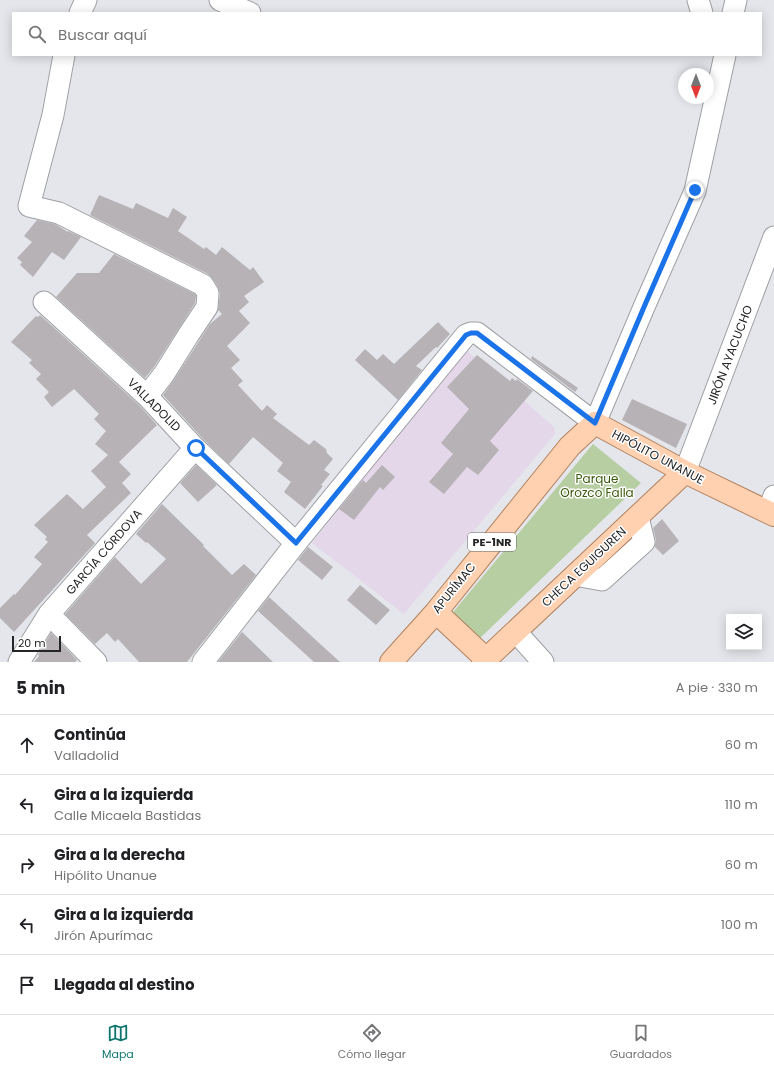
<!DOCTYPE html>
<html lang="es">
<meta charset="utf-8">
<style>
body{margin:0;font-family:Poppins,sans-serif;background:#f6f6f6;color:#202124}
.controls{position:absolute;right:12px;bottom:12px;display:grid;overflow:hidden;border-radius:0px;box-shadow:0 2px 10px #0003}
.controls button{width:36px;height:36px;display:grid;place-items:center;padding:0;border:0;border-bottom:1px solid #e0e0e0;background:#fff;color:#202124;font:20px sans-serif}
.compass{position:absolute;left:678px;top:68px;width:36px;height:36px;border-radius:50%;background:#fff;box-shadow:0 2px 10px #0003;rotate:180deg}
.scale{position:absolute;left:12px;bottom:10px;width:49px;box-sizing:border-box;padding-left:4px;border:2px solid #242526;border-top:0;font-size:11px;line-height:14px;white-space:nowrap;color:#242526;-webkit-text-stroke:3px #fff;paint-order:stroke}
.stop{position:absolute;width:12px;height:12px;margin:-9px;border:3px solid #1a73e8;border-radius:50%;background:#fff}
.stop.end{background:#1a73e8;border-color:#fff;box-shadow:0 1px 4px #0008}
.list{margin:0;padding:0;list-style:none}
h2{display:flex;justify-content:space-between;align-items:center;height:52px;margin:0;padding:0 16px;font-size:17px}
h2 small{font-size:13px;font-weight:400;color:#757577}
.list li{display:grid;grid-template-columns:26px 1fr auto;gap:12px;align-items:center;box-sizing:border-box;height:60px;padding:0 16px;border-top:1px solid #e0e0e0}
.list b{display:block;font-size:15px;white-space:nowrap}
.list p{margin:0;font-size:13px;white-space:nowrap;color:#757577}
.list em{font-size:13px;font-style:normal;color:#757577}
.icon{flex:none;width:22px;height:22px;fill:none;stroke:currentColor;stroke-width:2;stroke-linecap:round;stroke-linejoin:round}
.map{position:relative;flex:none;width:774px;height:662px;overflow:hidden}
.search{position:absolute;background:#fff;box-shadow:0 2px 10px #0003;left:12px;right:12px;top:12px;height:44px;display:flex;align-items:center;gap:10px;box-sizing:border-box;padding:0 14px;border-radius:0px;color:#757577;font-size:15px}
.sheet{height:352px;background:#fff}
nav{display:flex;justify-content:space-around;align-items:center;box-sizing:border-box;height:56px;border-top:1px solid #e0e0e0;background:#fff;font-size:11px;color:#757577}
nav a{display:grid;justify-items:center;gap:2px}
nav .on{color:#0f766e}
.map>svg:first-child{display:block}
.education{fill:#e5d7ea}
.green{fill:#b6cea2}
.building{fill:#b6b2b5}
.lines{fill:none;stroke-linecap:round;stroke-linejoin:round}
.minor-casing{stroke:#9ea0a4;stroke-width:23}
.major-casing{stroke:#b2815e;stroke-width:24}
.minor{stroke:#fff;stroke-width:21}
.major{stroke:#ffd1b0;stroke-width:22}
.route{stroke:#1a73e8;stroke-width:5}
.labels{text-anchor:middle;stroke-width:3;stroke-linejoin:round;paint-order:stroke}
.shield{fill:#fff;stroke:#666667;stroke-width:1}
.shield-label{font-size:11px;font-weight:bold;fill:#242526}
.street-label{font-size:12px;fill:#242526;stroke:#fff}
.park-label{font-size:12px;fill:#395a09;stroke:#fff}
</style>
<div class="map">
<svg width="774" height="662" viewBox="0 0 774 662">
<rect width="100%" height="100%" fill="#e4e6eb"/>
<path class="education" d="M465,349L554,427L555,434L404,614L312,543Z"/>
<path class="green" d="M593,444L641,483L478,640L449,617Z"/>
<path class="building" d="M99,195L133,209L136,203L168,218L173,208L187,217L178,231L204,249L206,247L216,255L222,247L250,270L253,267L264,282L244,296L249,302L239,311L250,323L227,346L240,360L231,368L243,381L238,385L262,411L267,405L277,414L273,418L309,445L314,440L326,449L327,453L333,459L324,470L330,474L321,485L323,486L305,509L284,492L291,482L277,471L283,463L253,437L229,464L204,440L163,395L174,380L210,324L222,314L218,310L220,294L218,287L213,279L208,274L90,215Z
M37,220L55,224L68,232V231L81,237L64,260L52,252L33,277L20,265L22,262L17,258L32,242L24,236Z
M114,254L195,294L196,296L195,303L154,367L145,378L56,297L77,273H99Z
M40,315L139,405L157,425L119,462L131,474L122,483L131,493L87,535L95,543L14,632L0,618V608L14,594L15,595L42,564L34,557L48,542L45,539L47,537L34,525L67,494L83,509L106,487L91,471L108,455L95,444L106,431L94,419L99,414L74,389L52,407L44,397L49,392L36,379L41,374L29,363L32,360L11,342L36,316L38,317Z
M438,322L450,334L437,348L436,347L416,366L422,370L398,400L355,360L365,349L377,360L383,354L394,364Z
M477,355L510,381L512,378L516,381L517,379L533,391L490,441L499,450L478,475L467,467L444,494L429,482L453,454L441,443L469,409L447,387Z
M532,356L578,388L575,392L531,359Z
M632,399L687,424L676,448L622,420Z
M196,465L217,485L198,502L180,483Z
M382,465L395,477L383,490L380,487L354,520L339,509L363,480L366,483Z
M162,504L204,545L203,546L232,575L244,564L256,575L187,662H139L118,639L115,642L107,633L95,644L65,614L115,557L141,584L166,559L147,542L146,543L136,534Z
M662,519L679,541L663,555L655,547L656,540L653,528Z
M308,547L333,567L322,580L298,560Z
M360,585L390,610L376,625L347,600Z
M269,597L318,642L340,662H314L258,611Z
M242,632L273,662H218Z
M51,633L77,660L75,662H34L39,656L38,655Z"/>
<g class="lines">
<g class="minor-casing">
<path id="minor" d="M220,0L250,13
M698,0L702,13
M80,13L86,0
M733,13L736,0
M64,55L53,115L29,206L59,213L203,285L208,293L207,307L189,334L164,374L147,396
M44,302L147,396L195,448L296,543
M685,472L774,237
M768,512L774,496
M575,575L602,580L644,542L638,517
M49,614L96,662
M516,632L543,662
M19,662L49,614L195,448
M203,662L296,543L466,335L471,333H477L595,423L644,307L695,191L725,55"/>
</g>
<g class="major-casing">
<path id="major" d="M436,612L486,659
M391,662L436,612L570,446L595,423L685,472L774,515
M483,662L685,472"/>
</g>
<use href="#minor" class="minor"/>
<use href="#major" class="major"/>
</g>
<g class="lines">
<path class="route" d="M196,448L296,543L466,335L471,333H477L595,423L644,307L695,190"/>
</g>
<g class="labels">
<rect class="shield" x="468" y="533" width="48" height="18" rx="3"/>
<g class="shield-label">
<text x="492" y="546">PE-1NR</text>
</g>
<g class="street-label">
<text transform="translate(730 355) rotate(-69)" y="4">JIRÓN AYACUCHO</text>
<text transform="translate(154 405) rotate(45)" y="4">VALLADOLID</text>
<text transform="translate(658 457) rotate(28)" y="4">HIPÓLITO UNANUE</text>
<text transform="translate(104 552) rotate(-49)" y="4">GARCÍA CÓRDOVA</text>
<text transform="translate(584 567) rotate(-43)" y="4">CHECA EGUIGUREN</text>
<text transform="translate(454 588) rotate(-51)" y="4">APURÍMAC</text>
</g>
<g class="park-label">
<text x="597" y="483">Parque<tspan x="597" dy="14">Orozco Falla</tspan></text>
</g>
</g>
</svg>
<div class="controls">
<button><svg class="icon" aria-label="layers" viewBox="0 0 24 24"><path d="M12 4l9 5-9 5-9-5zM3 14l9 5 9-5"/></svg></button>
</div>
<svg class="compass" viewBox="-18 -18 36 36"><path d="M0-13l5 13h-10z" fill="#e53935"/><path d="M0 13l5-13h-10z" fill="#757577"/></svg>
<div class="scale">20 m</div>
<div class="stop" style="left:196px;top:448px"></div>
<div class="stop end" style="left:695px;top:190px"></div>
<div class="search"><svg class="icon" aria-label="search" viewBox="0 0 24 24"><circle cx="10" cy="10" r="6"/><path d="M15 15l6 6"/></svg>Buscar aquí</div>
</div>
<section class="sheet">
<h2>5 min<small>A pie · 330 m</small></h2>
<ul class="list">
<li><svg class="icon" aria-label="ahead" viewBox="0 0 24 24"><path d="M12 20V5M6 11l6-6 6 6"/></svg><div><b>Continúa</b><p>Valladolid</p></div><em>60 m</em></li>
<li><svg class="icon" aria-label="left" viewBox="0 0 24 24"><path d="M17 20v-9H6M10 6l-5 5 5 5"/></svg><div><b>Gira a la izquierda</b><p>Calle Micaela Bastidas</p></div><em>110 m</em></li>
<li><svg class="icon" aria-label="right" viewBox="0 0 24 24"><path d="M7 20v-9h11M14 6l5 5-5 5"/></svg><div><b>Gira a la derecha</b><p>Hipólito Unanue</p></div><em>60 m</em></li>
<li><svg class="icon" aria-label="left" viewBox="0 0 24 24"><path d="M17 20v-9H6M10 6l-5 5 5 5"/></svg><div><b>Gira a la izquierda</b><p>Jirón Apurímac</p></div><em>100 m</em></li>
<li><svg class="icon" aria-label="arrive" viewBox="0 0 24 24"><path d="M6 21V4h12l-3 4 3 4H6"/></svg><div><b>Llegada al destino</b></div></li>
</ul>
</section>
<nav>
<a class="on"><svg class="icon" aria-label="map" viewBox="0 0 24 24"><path d="M3 6l6-2 6 2 6-2v14l-6 2-6-2-6 2zM9 4v14M15 6v14"/></svg>Mapa</a>
<a><svg class="icon" aria-label="directions" viewBox="0 0 24 24"><path d="M12 3l9 9-9 9-9-9zM9 14v-3h6M13 9l2 2-2 2"/></svg>Cómo llegar</a>
<a><svg class="icon" aria-label="saved" viewBox="0 0 24 24"><path d="M7 4h10v16l-5-4-5 4z"/></svg>Guardados</a>
</nav>
